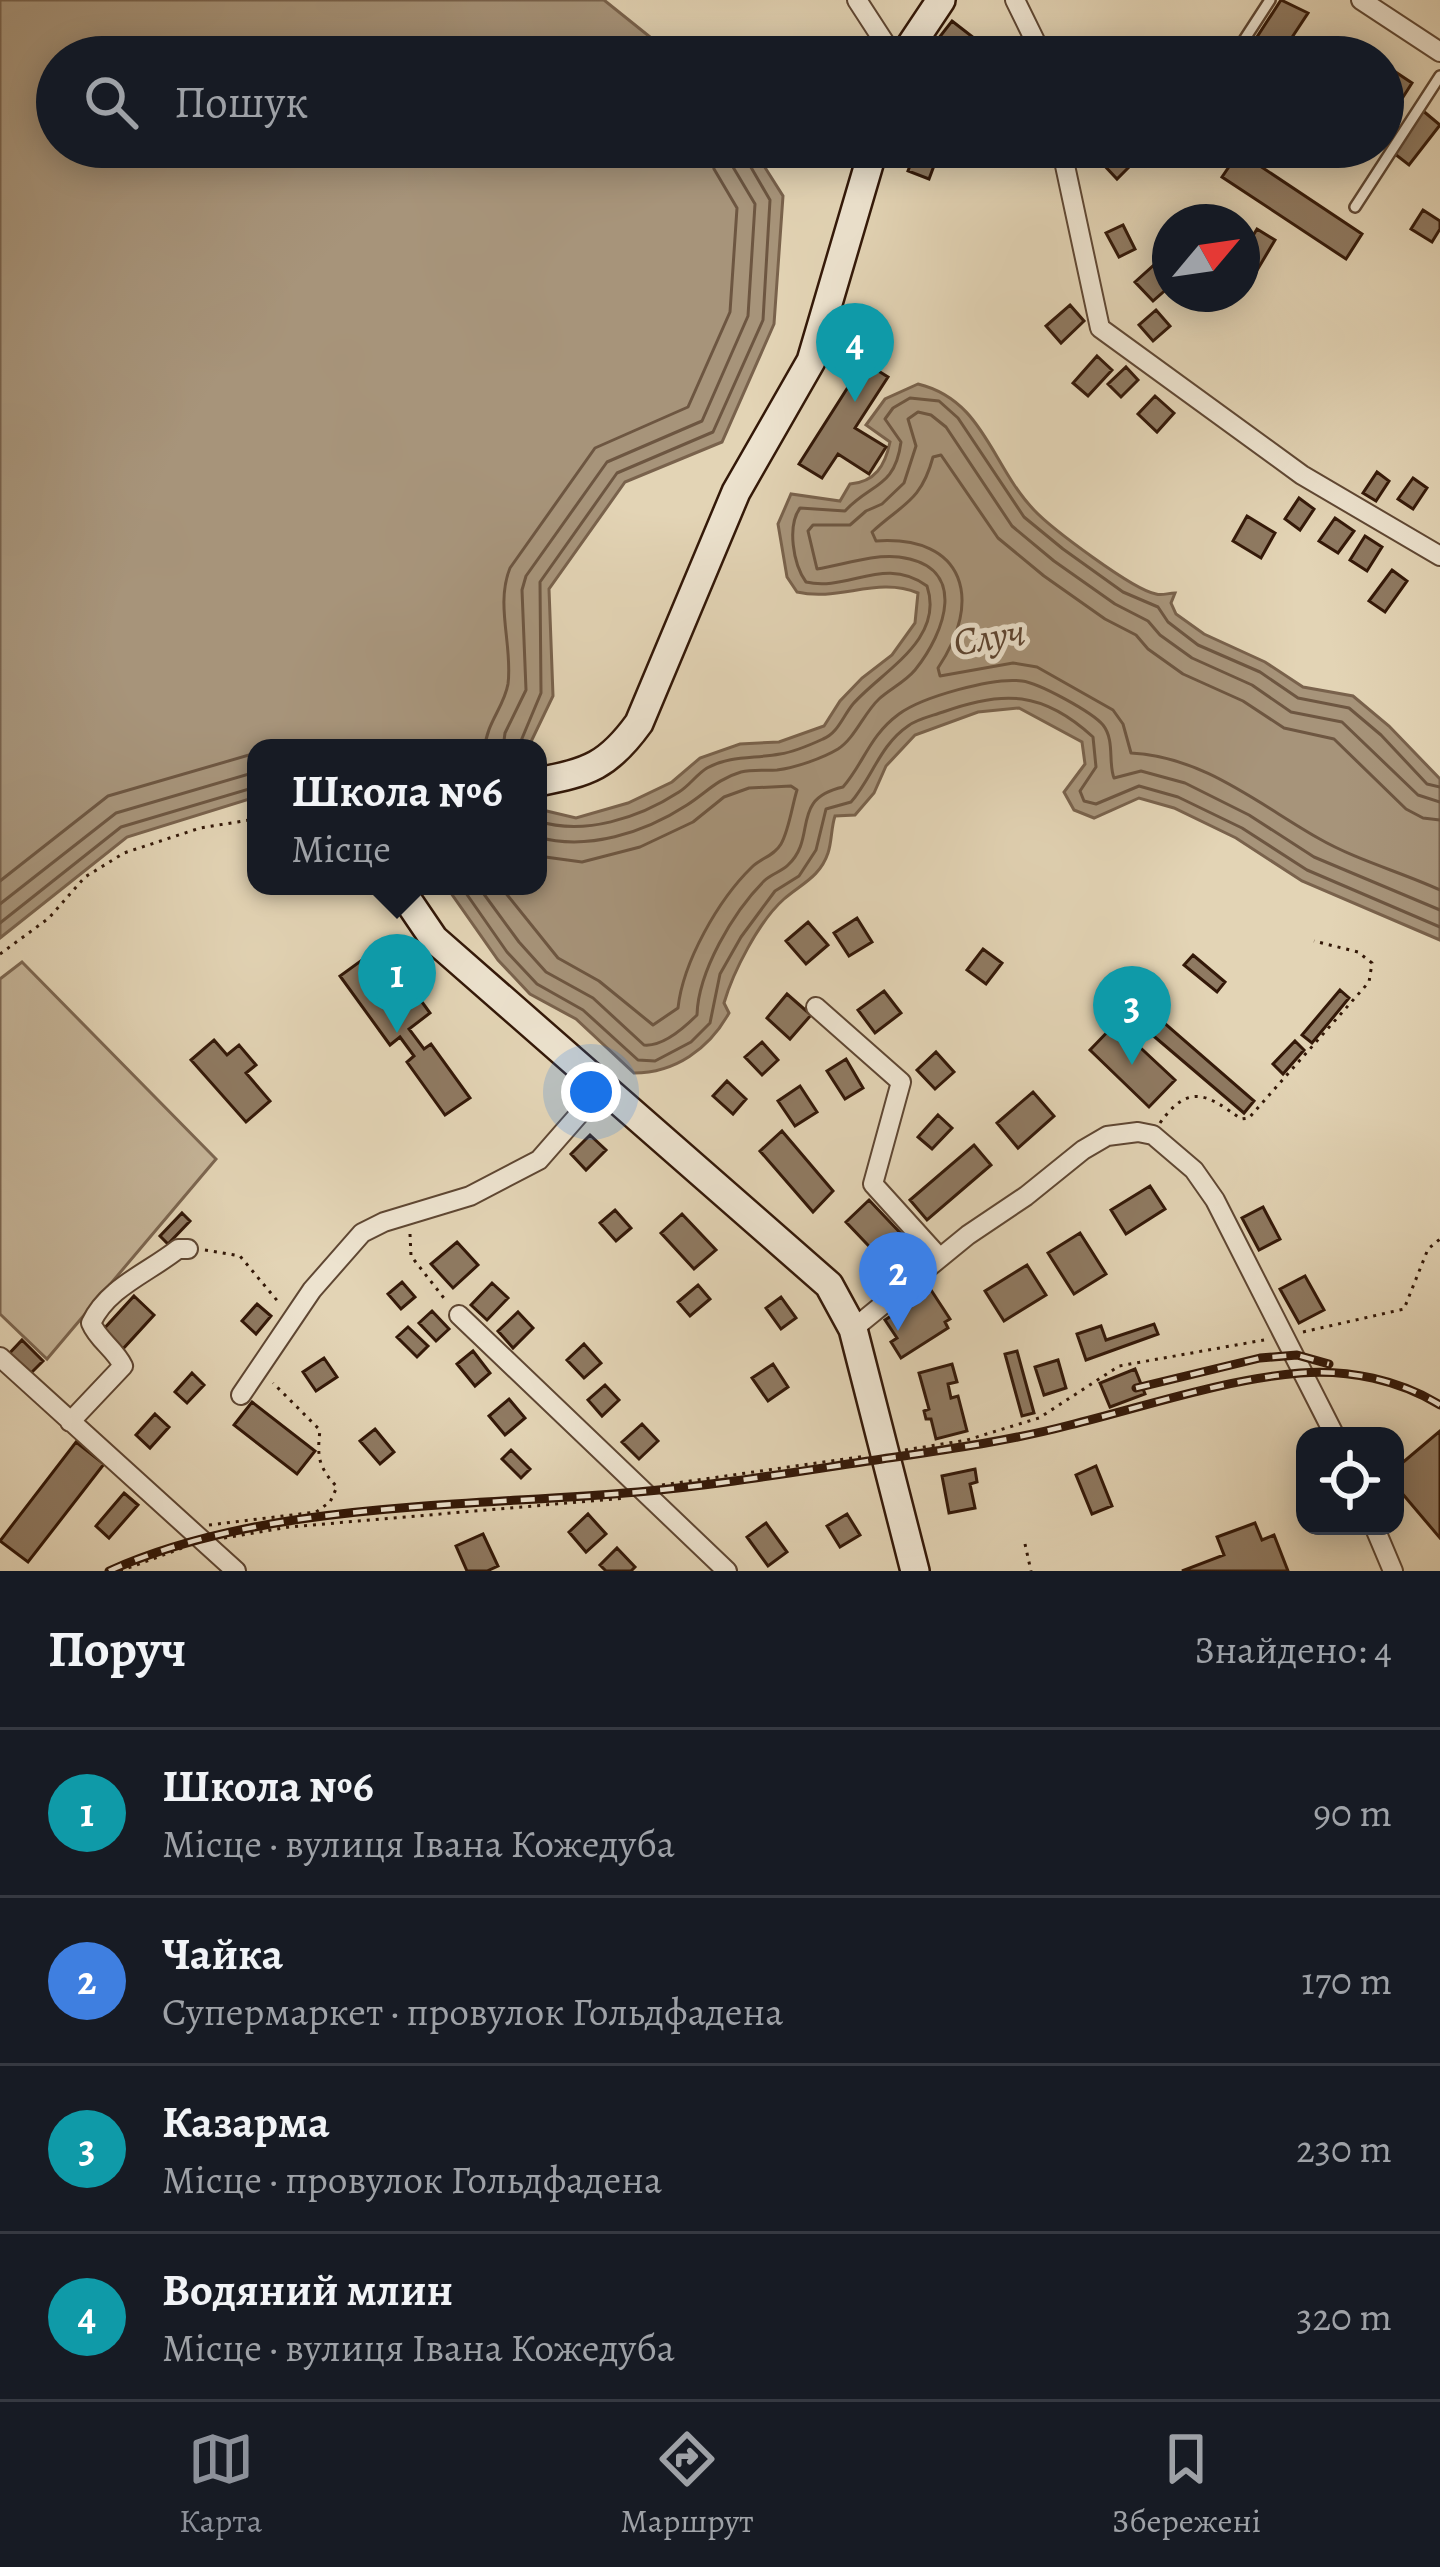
<!DOCTYPE html>
<html lang="uk">
<meta charset="utf-8">
<style>
body{margin:0;font-family:Alegreya,serif;background:#20242c;color:#f1f3f6}
.controls{position:absolute;right:36px;bottom:36px;display:grid;overflow:hidden;border-radius:24px;box-shadow:0 6px 30px #0003}
.controls button{width:108px;height:108px;display:grid;place-items:center;padding:0;border:0;border-bottom:3px solid #363941;background:#171b24;color:#f1f3f6;font:60px sans-serif}
.compass{position:absolute;left:1152px;top:204px;width:108px;height:108px;border-radius:50%;background:#171b24;box-shadow:0 6px 30px #0003;rotate:61deg}
.you{position:absolute;left:591px;top:1092px;width:42px;height:42px;margin:-30px;border:9px solid #fff;border-radius:50%;background:#1a73e8;box-shadow:0 0 0 18px #1a73e833}
.badge{display:grid;place-items:center;width:78px;height:78px;border-radius:50%;background:#8c9099;color:#fff;font-size:39px;font-weight:700}
.pin{position:absolute;translate:-50% -99px;filter:drop-shadow(0 3px 6px #0008)}
.pin::after{content:'';position:absolute;top:63px;width:42px;height:36px;background:inherit;clip-path:polygon(0 0,100% 0,50% 100%)}
.popup{position:absolute;left:247px;top:739px;width:300px;height:156px;box-sizing:border-box;display:grid;place-content:center;border-radius:24px;background:#171b24;filter:drop-shadow(0 3px 9px #0005);font-size:39px;white-space:nowrap;color:#9ea1a6}
.popup b{font-size:45px;color:#f1f3f6}
.popup::after{content:'';position:absolute;left:50%;top:100%;margin-left:-24px;border:24px solid transparent;border-top-color:#171b24}
.list{margin:0;padding:0;list-style:none}
h2{display:flex;justify-content:space-between;align-items:center;height:156px;margin:0;padding:0 48px;font-size:51px}
h2 small{font-size:39px;font-weight:400;color:#9ea1a6}
.list li{display:grid;grid-template-columns:78px 1fr auto;gap:36px;align-items:center;box-sizing:border-box;height:168px;padding:0 48px;border-top:3px solid #363941}
.list b{display:block;font-size:45px;white-space:nowrap}
.list p{margin:0;font-size:39px;white-space:nowrap;color:#9ea1a6}
.list em{font-size:39px;font-style:normal;color:#9ea1a6}
.icon{flex:none;width:66px;height:66px;fill:none;stroke:currentColor;stroke-width:2;stroke-linecap:round;stroke-linejoin:round}
.map{position:relative;flex:none;width:1440px;height:1571px;overflow:hidden}
.search{position:absolute;background:#171b24;box-shadow:0 6px 30px #0003;left:36px;right:36px;top:36px;height:132px;display:flex;align-items:center;gap:30px;box-sizing:border-box;padding:0 42px;border-radius:66px;color:#9ea1a6;font-size:45px}
.sheet{height:828px;background:#171b24}
nav{display:flex;justify-content:space-around;align-items:center;box-sizing:border-box;height:168px;border-top:3px solid #363941;background:#171b24;font-size:33px;color:#9ea1a6}
nav a{display:grid;justify-items:center;gap:6px}
nav .on{color:#8c9099}
.map>svg:first-child{display:block}
.green{fill:#c5b498;stroke:#7c6650;stroke-width:3}
.water{fill:#a7947a;stroke:#79624c;stroke-width:3}
.lines{fill:none;stroke-linecap:round;stroke-linejoin:round}
.shore{stroke:#6d5641;stroke-width:3}
.building{fill:#8f7a62;stroke:#331808;stroke-width:3}
.lane-casing{stroke:#5f4733;stroke-width:14}
.street-casing{stroke:#5f4733;stroke-width:22}
.secondary-casing{stroke:#331808;stroke-width:32}
.path{stroke:#331808;stroke-width:3;stroke-dasharray:3 6;stroke-linecap:butt}
.lane{stroke:#ede3cf;stroke-width:9}
.street{stroke:#ede3cf;stroke-width:18}
.secondary{stroke:#ede3cf;stroke-width:27}
.rail-casing{stroke:#331808;stroke-width:9}
.rail{stroke:#ede3cf;stroke-width:4.5;stroke-dasharray:14;stroke-linecap:butt}
.labels{text-anchor:middle;stroke-width:10;stroke-linejoin:round;paint-order:stroke}
.water-label{font-size:39px;font-style:italic;fill:#5c4330;stroke:#ede3cf}
</style>
<div class="map">
<svg width="1440" height="1571" viewBox="0 0 1440 1571">
<rect width="100%" height="100%" fill="#e3d4b5"/>
<filter id="stains"><feTurbulence type="fractalNoise" baseFrequency=".00167" numOctaves="4"/><feColorMatrix values="0 0 0 0 .2 0 0 0 0 .09 0 0 0 0 .02 0 0 0 .5 -.17"/></filter>
<radialGradient id="worn" r=".72"><stop offset=".6" stop-color="#630" stop-opacity="0"/><stop offset="1" stop-color="#630" stop-opacity=".3"/></radialGradient>
<path class="green" d="M22,962L216,1159L47,1359L0,1314V979Z"/>
<path class="water" d="M0,0H604L675,57H57V147H752L783,196L774,324L722,442L625,482L549,589L553,696L528,748H256V797L127,837L0,938Z
M918,384C984,400 991,465 1034,510C1051,528 1133,590 1156,594C1162,596 1168,593 1175,593L1171,603L1176,614L1204,634L1265,662L1303,687L1353,696L1389,726L1440,779V940L1302,881L1236,838L1174,808L1139,798L1094,818L1074,810L1064,792L1085,764L1082,742L1019,708L978,712L915,735L886,766L874,793L855,815L835,816C831,828 832,841 828,853C820,877 801,884 784,899C759,921 733,972 724,1003L729,1013C709,1049 675,1073 634,1073L576,1019L530,994L498,960L446,886H538V809L576,818L628,803L672,782L700,758L740,744L779,742L824,726L840,701L862,678L892,655L915,623L918,593C877,576 839,602 797,592L787,577L778,524L791,494L840,501L850,484C875,482 885,466 890,442L866,425L885,399Z"/>
<g class="lines">
<path class="shore" d="M485,748C486,724 504,707 508,684C513,646 495,605 510,568L595,448L688,407L730,312L737,208L714,169L710,147
M503,748L505,733L526,690L522,590L526,576L607,462L702,421L748,316L755,204L730,162L728,147
M518,748L541,693L540,582L617,473L713,432L763,320L770,200L745,157L743,147
M1440,820L1423,818L1406,809L1334,739L1284,728L1243,701L1183,674L1148,649L1136,635L1105,619L1044,576L998,538L941,455L933,457C921,502 902,504 872,532L876,541C966,535 983,601 938,668L940,676L1013,663L1037,667L1113,710L1123,724L1131,753C1202,756 1260,805 1318,838C1356,860 1401,872 1440,890
M538,821C584,836 639,818 679,792C689,786 697,774 707,768C731,755 754,759 780,754C794,752 810,745 823,739C838,733 843,716 853,704C882,671 945,640 927,586C884,555 848,592 806,582C793,564 787,526 800,508L845,511C871,483 895,488 901,442L885,419L893,408L910,398L939,401L958,418L1024,517L1063,549L1123,592L1158,607L1168,622L1198,645L1260,672L1298,698L1349,708L1381,735L1427,784L1440,787
M538,837C587,851 644,833 687,805C706,793 717,779 741,772C753,769 765,771 777,770C795,768 823,758 838,749C855,738 864,713 879,699C890,689 905,682 915,670C945,633 970,566 899,557C872,554 843,565 817,569L808,531L813,525H850L866,511L882,504L904,483L916,446L908,419L918,412L931,415L946,427L1012,526L1054,561L1115,604L1148,621L1160,635L1192,658L1252,685L1291,712L1342,722L1418,795L1440,802
M0,881L108,796L256,753
M461,886L507,952L537,984L583,1010L638,1060L655,1061L691,1042L710,1023L720,974L741,937L775,891L799,876L816,850L826,809L851,802C872,778 880,745 908,726C917,719 932,716 943,712C1003,690 1043,691 1093,737L1096,767L1080,791L1084,801L1096,804L1139,786L1178,797L1242,828L1307,870L1440,927
M478,886L519,942L546,972L593,998L644,1045C663,1047 684,1028 697,1015C698,972 733,912 764,881C771,874 781,872 788,865C818,837 789,799 843,787C864,763 869,736 899,714C922,697 993,677 1022,681C1039,683 1092,712 1103,725C1115,740 1108,763 1114,778L1141,771L1185,783L1249,815L1314,857L1440,910
M500,886L558,958L599,981L653,1025L678,1008C683,962 718,900 752,867C761,858 774,856 781,844C789,830 792,806 797,790L791,786L749,788L724,797L693,822L640,847L582,862L538,856
M0,904L116,813L256,772
M0,923L121,827L256,787"/>
</g>
<path class="building" d="M1281,0L1308,13L1279,57H1244Z
M952,21L983,45L974,57H938L940,55L931,48Z
M1388,67L1412,83L1398,105L1383,96V74Z
M1422,110L1440,125L1409,165L1391,151Z
M917,147H941L929,179L908,171Z
M1112,151L1128,168L1117,179L1100,161Z
M1239,152L1362,234L1346,259L1222,177Z
M1423,210L1440,221V229L1432,242L1411,229Z
M1123,225L1135,249L1119,257L1106,233Z
M1257,229L1275,240L1256,272L1242,264V254Z
M1154,265L1170,286L1153,301L1135,282Z
M1070,305L1084,321L1061,343L1046,326Z
M1156,310L1170,326L1153,341L1139,325Z
M1097,356L1112,370L1088,396L1073,383Z
M864,362L888,377L855,428L886,447L869,474L838,454L822,478L799,464Z
M1126,367L1138,380L1121,397L1108,384Z
M1155,396L1174,413L1157,432L1138,414Z
M1377,472L1389,481L1376,501L1363,493Z
M1413,478L1427,488L1413,509L1398,499Z
M1299,498L1314,509L1300,530L1285,519Z
M1247,516L1275,533L1261,558L1233,541Z
M1335,518L1354,531L1338,553L1319,541Z
M1365,536L1382,547L1367,571L1350,560Z
M1392,570L1407,581L1385,612L1369,601Z
M857,918L872,942L849,956L834,933Z
M808,922L828,945L806,964L786,941Z
M380,947L396,969L381,980L397,1003L414,991L430,1013L409,1029L424,1049L431,1044L470,1098L445,1115L407,1062L414,1056L400,1037L390,1045L340,976Z
M983,949L1002,963L986,984L967,970Z
M1193,955L1225,982L1217,992L1184,965Z
M1340,990L1349,998L1312,1043L1302,1035Z
M884,991L901,1013L875,1033L858,1010Z
M787,994L811,1015L790,1039L767,1018Z
M1147,1008L1254,1101L1244,1113L1136,1021Z
M1115,1024L1175,1080L1149,1107L1090,1050Z
M214,1040L227,1055L239,1045L256,1065L246,1073L270,1101L246,1122L191,1060Z
M1295,1041L1304,1050L1283,1074L1273,1064Z
M762,1042L778,1060L762,1075L745,1057Z
M936,1052L954,1072L935,1089L917,1070Z
M846,1059L863,1088L845,1099L827,1071Z
M727,1081L746,1099L733,1114L713,1096Z
M800,1086L817,1112L795,1126L778,1101Z
M1033,1092L1054,1116L1018,1148L997,1123Z
M938,1115L952,1128L932,1149L918,1137Z
M782,1131L833,1191L813,1212L760,1151Z
M590,1135L606,1150L586,1170L571,1154Z
M974,1145L991,1165L927,1220L910,1200Z
M1150,1186L1165,1209L1126,1234L1111,1210Z
M869,1200L907,1240L884,1262L846,1222Z
M1263,1207L1280,1239L1259,1250L1242,1218Z
M615,1210L631,1228L616,1241L600,1223Z
M182,1213L190,1221L168,1244L160,1236Z
M682,1214L716,1250L694,1269L661,1233Z
M1080,1233L1106,1274L1074,1294L1048,1253Z
M457,1242L478,1265L453,1288L431,1264Z
M1027,1265L1046,1295L1004,1321L985,1291Z
M1305,1276L1324,1310L1299,1323L1280,1289Z
M402,1282L415,1297L401,1309L388,1294Z
M492,1283L508,1298L487,1320L471,1305Z
M698,1285L710,1299L690,1316L678,1302Z
M931,1290L950,1319L945,1322L948,1328L901,1358L891,1342L897,1338L885,1320Z
M134,1296L154,1315L121,1351L101,1332Z
M781,1297L796,1318L781,1329L766,1308Z
M257,1304L271,1316L256,1334L242,1321Z
M432,1311L449,1329L436,1341L419,1323Z
M518,1312L533,1328L513,1348L498,1331Z
M1154,1324L1158,1334L1086,1360L1077,1334L1101,1326L1106,1340Z
M408,1327L428,1346L417,1357L397,1337Z
M22,1340L43,1361L26,1378L5,1358Z
M584,1344L601,1363L584,1378L567,1360Z
M473,1351L490,1373L475,1386L457,1364Z
M1017,1351L1034,1413L1022,1416L1005,1354Z
M324,1358L337,1377L316,1391L303,1372Z
M1058,1360L1066,1388L1044,1395L1035,1367Z
M773,1364L788,1387L768,1401L752,1378Z
M952,1364L957,1382L948,1384L951,1398L958,1396L967,1431L936,1439L931,1419H926L924,1411L929,1409L919,1373Z
M1135,1369L1145,1394L1110,1407L1100,1383Z
M192,1373L204,1385L187,1403L175,1392Z
M605,1385L619,1400L602,1416L588,1400Z
M509,1399L525,1418L505,1435L489,1416Z
M252,1402L315,1451L297,1474L234,1425Z
M155,1414L169,1427L150,1448L136,1435Z
M642,1424L658,1441L639,1459L622,1442Z
M375,1429L394,1452L380,1464L360,1441Z
M1440,1431V1538L1395,1485V1469Z
M76,1442L104,1464L28,1562L0,1541Z
M511,1450L530,1469L521,1478L502,1459Z
M1096,1466L1112,1506L1092,1514L1076,1475Z
M975,1469L977,1482L970,1484L975,1508L949,1513L942,1476Z
M124,1493L138,1505L109,1538L96,1526Z
M588,1514L606,1534L586,1552L569,1532Z
M847,1514L860,1535L840,1547L827,1526Z
M766,1523L787,1552L768,1566L747,1537Z
M1255,1523L1262,1540L1274,1535L1288,1571H1182L1224,1555L1217,1537Z
M483,1534L498,1566L487,1571H467L456,1546Z
M617,1548L635,1567L631,1571H606L600,1565Z"/>
<g class="lines">
<g class="lane-casing">
<path id="lane" d="M1233,57L1270,0
M1355,207L1440,76"/>
</g>
<g class="street-casing">
<path id="street" d="M857,0L894,57
M1015,0L1043,57
M1361,0L1440,52
M1061,147L1100,328L1302,475L1440,556
M816,1007L901,1082L873,1184L939,1257
M459,1315L727,1571
M853,1329L968,1235L1026,1196L1083,1150L1107,1136L1138,1132L1153,1135L1194,1170L1215,1200L1335,1436
M0,1357L236,1571
M241,1395L312,1290L362,1233L384,1222L470,1196L539,1160L602,1088
M70,1422L123,1366C115,1349 98,1340 91,1323C108,1287 148,1273 178,1249H188
M1374,1526L1393,1571"/>
</g>
<g class="secondary-casing">
<path id="secondary" d="M903,57L941,0
M538,782C589,772 608,766 639,723L736,492L811,361L874,147
M398,886L434,939L829,1285L853,1329L915,1571"/>
</g>
<path class="path" d="M0,954L49,918L85,877L124,853L200,828L256,819
M1160,1123C1189,1082 1208,1095 1241,1119L1249,1118L1369,982L1372,963L1358,952L1314,941
M410,1234L411,1256L447,1302
M205,1250L240,1256L280,1304
M1303,1332L1404,1309L1428,1249L1440,1239
M905,1450L967,1440L1039,1418L1119,1366L1264,1340
M662,1485L866,1456
M209,1525L316,1512L330,1502L337,1487C318,1467 317,1456 320,1430L273,1383
M224,1538L289,1527L626,1498
M1025,1544L1031,1571
M120,1571L185,1547"/>
<use href="#lane" class="lane"/>
<use href="#street" class="street"/>
<use href="#secondary" class="secondary"/>
<g class="rail-casing">
<path id="rail" d="M1136,1388L1260,1358L1297,1355L1329,1364
M109,1571C264,1501 470,1507 638,1492C719,1485 801,1471 882,1459C944,1450 1009,1441 1070,1425C1147,1406 1221,1380 1300,1373C1348,1369 1400,1380 1440,1405"/>
</g>
<use href="#rail" class="rail"/>
</g>
<g class="labels">
<g class="water-label">
<text transform="translate(989 636) rotate(-9)" y="14">Случ</text>
</g>
</g>
<rect width="100%" height="100%" filter="url(#stains)"/>
<rect width="100%" height="100%" fill="url(#worn)"/>
</svg>
<div class="controls">
<button><svg class="icon" aria-label="locate" viewBox="0 0 24 24"><circle cx="12" cy="12" r="6"/><path d="M12 2v4M12 18v4M2 12h4M18 12h4"/></svg></button>
</div>
<svg class="compass" viewBox="-18 -18 36 36"><path d="M0-13l5 13h-10z" fill="#e53935"/><path d="M0 13l5-13h-10z" fill="#9ea1a6"/></svg>
<div class="you"></div>
<div class="pin badge" style="left:397px;top:1033px;background:#0f9aa8">1</div>
<div class="popup"><b>Школа №6</b>Місце</div>
<div class="pin badge" style="left:898px;top:1331px;background:#3f7fe0">2</div>
<div class="pin badge" style="left:1132px;top:1065px;background:#0f9aa8">3</div>
<div class="pin badge" style="left:855px;top:402px;background:#0f9aa8">4</div>
<div class="search"><svg class="icon" aria-label="search" viewBox="0 0 24 24"><circle cx="10" cy="10" r="6"/><path d="M15 15l6 6"/></svg>Пошук</div>
</div>
<section class="sheet">
<h2>Поруч<small>Знайдено: 4</small></h2>
<ul class="list">
<li><span class="badge" style="background:#0f9aa8">1</span><div><b>Школа №6</b><p>Місце · вулиця Івана Кожедуба</p></div><em>90 m</em></li>
<li><span class="badge" style="background:#3f7fe0">2</span><div><b>Чайка</b><p>Супермаркет · провулок Гольдфадена</p></div><em>170 m</em></li>
<li><span class="badge" style="background:#0f9aa8">3</span><div><b>Казарма</b><p>Місце · провулок Гольдфадена</p></div><em>230 m</em></li>
<li><span class="badge" style="background:#0f9aa8">4</span><div><b>Водяний млин</b><p>Місце · вулиця Івана Кожедуба</p></div><em>320 m</em></li>
</ul>
</section>
<nav>
<a class="on"><svg class="icon" aria-label="map" viewBox="0 0 24 24"><path d="M3 6l6-2 6 2 6-2v14l-6 2-6-2-6 2zM9 4v14M15 6v14"/></svg>Карта</a>
<a><svg class="icon" aria-label="directions" viewBox="0 0 24 24"><path d="M12 3l9 9-9 9-9-9zM9 14v-3h6M13 9l2 2-2 2"/></svg>Маршрут</a>
<a><svg class="icon" aria-label="saved" viewBox="0 0 24 24"><path d="M7 4h10v16l-5-4-5 4z"/></svg>Збережені</a>
</nav>
